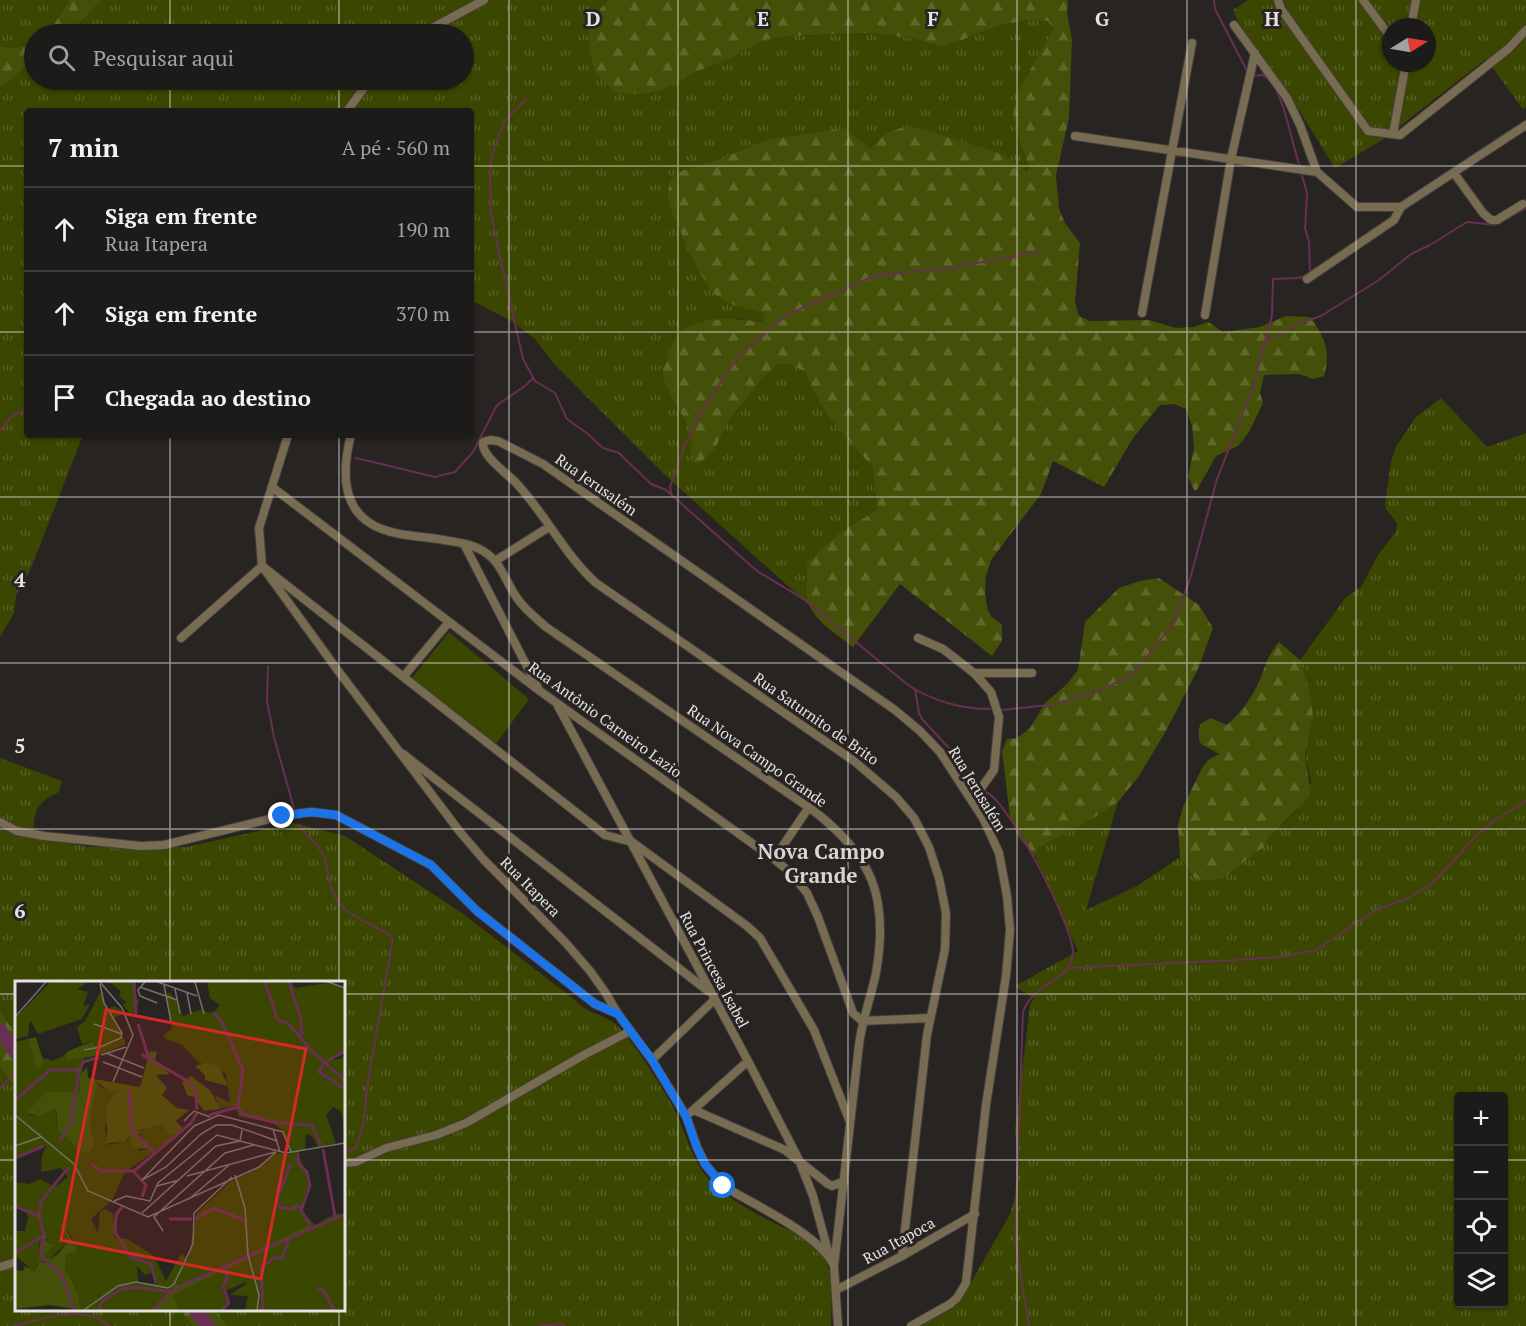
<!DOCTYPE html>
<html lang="pt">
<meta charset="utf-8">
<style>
body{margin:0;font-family:"PT Serif",serif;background:#2a2827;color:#f1f3f6}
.controls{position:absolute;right:18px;bottom:18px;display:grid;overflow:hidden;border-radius:6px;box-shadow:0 2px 4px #0004}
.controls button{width:54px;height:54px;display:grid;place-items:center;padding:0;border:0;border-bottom:2px solid #3b3939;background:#1d1b1a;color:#f1f3f6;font:30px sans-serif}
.compass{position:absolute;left:1382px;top:18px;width:54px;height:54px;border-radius:50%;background:#1d1b1a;box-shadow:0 2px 4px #0004;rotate:79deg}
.stop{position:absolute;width:18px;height:18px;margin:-14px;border:4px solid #1a73e8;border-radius:50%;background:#fff}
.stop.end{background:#1a73e8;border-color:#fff;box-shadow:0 2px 6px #0008}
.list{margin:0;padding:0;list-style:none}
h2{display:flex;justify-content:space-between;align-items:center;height:78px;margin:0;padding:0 24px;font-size:26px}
h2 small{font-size:20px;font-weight:400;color:#a0a1a2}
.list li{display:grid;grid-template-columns:39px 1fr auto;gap:18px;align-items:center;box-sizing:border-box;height:84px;padding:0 24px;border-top:2px solid #3b3939}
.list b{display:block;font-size:22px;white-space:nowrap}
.list p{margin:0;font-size:20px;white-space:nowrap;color:#a0a1a2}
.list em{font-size:20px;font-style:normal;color:#a0a1a2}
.icon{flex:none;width:33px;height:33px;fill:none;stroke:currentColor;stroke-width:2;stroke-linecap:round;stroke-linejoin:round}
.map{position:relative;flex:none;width:1526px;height:1326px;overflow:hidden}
.search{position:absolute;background:#1d1b1a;box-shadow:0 2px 4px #0004;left:24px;top:24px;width:450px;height:66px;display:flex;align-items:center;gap:15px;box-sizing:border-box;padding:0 21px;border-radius:33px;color:#a0a1a2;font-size:22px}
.panel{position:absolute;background:#1d1b1a;box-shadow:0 2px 4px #0004;left:24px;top:108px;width:450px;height:330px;border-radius:6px}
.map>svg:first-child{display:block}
.grass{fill:url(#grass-tufts);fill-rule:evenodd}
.forest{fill:url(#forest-firs)}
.pitch{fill:#3b4601}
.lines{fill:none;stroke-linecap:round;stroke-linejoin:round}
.stream{stroke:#673052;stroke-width:2}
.river{stroke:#673052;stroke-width:14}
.minor-casing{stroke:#423f3d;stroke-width:10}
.minor{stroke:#776b51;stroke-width:8}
.route{stroke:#1a73e8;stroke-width:8}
.grid{fill:none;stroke:#e5e3e1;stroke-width:1.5;stroke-opacity:0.55}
.labels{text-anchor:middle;stroke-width:6;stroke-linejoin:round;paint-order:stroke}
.street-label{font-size:15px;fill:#e5e3e1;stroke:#272422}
.district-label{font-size:21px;font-weight:bold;fill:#dad5d2;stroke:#272422}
.inset-river{fill:none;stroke:#673052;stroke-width:3}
.inset-road{fill:none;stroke:#73706e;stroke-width:1.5}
.view{fill:#d62828;fill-opacity:0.15;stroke:#d62828;stroke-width:3}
.inset-edge{fill:none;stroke:#e5e3e1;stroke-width:3}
.grid-label{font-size:20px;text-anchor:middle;font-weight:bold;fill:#e5e3e1;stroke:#272422;stroke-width:6;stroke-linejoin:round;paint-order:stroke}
</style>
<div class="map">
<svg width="1526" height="1326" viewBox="0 0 1526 1326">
<defs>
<pattern id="grass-tufts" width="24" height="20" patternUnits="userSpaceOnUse" patternTransform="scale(1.5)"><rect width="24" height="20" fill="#3b4601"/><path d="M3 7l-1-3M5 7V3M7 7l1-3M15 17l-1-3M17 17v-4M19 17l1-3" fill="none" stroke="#576126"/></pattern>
<pattern id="forest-firs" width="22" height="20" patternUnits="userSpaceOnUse" patternTransform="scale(1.5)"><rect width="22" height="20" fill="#444f07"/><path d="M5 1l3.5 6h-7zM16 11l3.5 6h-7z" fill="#5f682b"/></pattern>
</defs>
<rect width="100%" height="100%" fill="#272422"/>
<path class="grass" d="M0,0H70L50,30L44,34H34V42C22,48 13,49 0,46Z
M101,0H608L589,22L695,72L729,58L765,40L789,36L871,33L910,38L943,47L1001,25L1028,20L1048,21L1053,30L1045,47L1027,74L1032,176L925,130L886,133L870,148L854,135L722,158L678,172L670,183L671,211L707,284L718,298L764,313V322L736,318L667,388L687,421L693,447L715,449L728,421L761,380L777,365L790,364L804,371L816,396L873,468L877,510L824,547L807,562L806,589L809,605L665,475L554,364L535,339L511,321L471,300V111H27V435H83L31,568L16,596L14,613L0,637V88L34,61V80H464V34H70Z
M1248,0H1526V107L1523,109L1486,59L1382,140L1335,168L1299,110L1238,22L1233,10ZM1391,27H1427V63H1391Z
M1441,398L1487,447L1526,433V1326H912L968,1288L1010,1214L1015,1197L1018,1165L1015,1130L1030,1005L1034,999L1015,986L1078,951L1035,856L1038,848L1081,826L1118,802L1086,910L1137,886L1180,857L1194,878L1203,881L1222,879L1265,846L1269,837L1296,811L1311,782L1305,754L1313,718L1312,701L1301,659L1346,597L1361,587L1378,555L1396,532L1397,523L1386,509L1385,504L1391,461L1396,447L1415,418ZM1458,1096H1504V1304H1458Z
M0,758L62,781L59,792C35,803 34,812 33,837L89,847H186L294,823L345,836L462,913L575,1000C585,1012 601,1014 614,1023C629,1034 665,1091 674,1109C687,1135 693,1168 718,1188C731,1199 749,1210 764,1218C784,1228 811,1238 824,1258C835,1277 831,1305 831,1326H228L216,1310H344V982H16V1034L0,1011Z
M0,1066L16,1089V1310H180L192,1326H0Z"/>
<path class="forest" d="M70,0H101L70,34H44L50,30Z
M608,0H1068L1067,13L1072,40L1069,118L1056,175L1059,209L1065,223L1080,243L1075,302L1079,316L1090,321L1149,320L1176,328L1194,327L1208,322L1223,332L1260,327L1286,316L1310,317C1325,337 1331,352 1324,376L1314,379L1299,374L1264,375L1260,393L1263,403L1249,432L1238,446L1216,456L1197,490H1194L1188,477L1194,448L1192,426L1186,409L1174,404L1160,405L1133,438L1104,487L1053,461L1041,494L991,560L986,576L985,594L988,611L992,617L1002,625V641L992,656L900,584L853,647C838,635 817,623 809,605C804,592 807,575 807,562L841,532L877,510L873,468L830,418L816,396L804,371L790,364L777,365L761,380L728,421L715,449L699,464L691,461C697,418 671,410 663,375C662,368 667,360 669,354C671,349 673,341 676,337C695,314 738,318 763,322L764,314C750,308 733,307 719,298C703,288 681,231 671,211L668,199L669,183L678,172L722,158L767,140L845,128L870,148L886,133L907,126L925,130L1002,154L1031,175C1027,157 1018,140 1014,122C1008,97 1043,52 1053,29L1048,21L1028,20L1001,25L943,47L910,38L871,33L789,36L765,40L729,59L695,72L661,91L637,94L616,93L595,72L590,53L589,22Z
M34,42V61L0,88V46C13,49 22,48 34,42Z
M1159,578L1199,605L1213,628L1199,667L1167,729L1139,776L1118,802L1081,826L1038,848L1035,856L1019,838L1010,816L1002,751L1007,739L1017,738L1030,728L1045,703L1067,684L1078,670L1085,622L1119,588L1140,581Z
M1279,642L1300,660L1301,659L1312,701L1313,718L1305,754L1311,795L1269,837L1265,846L1222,879L1203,881L1194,878L1180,857L1178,825L1183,807L1202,768L1208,760L1219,754C1201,742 1196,749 1200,724L1211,718L1227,725C1241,712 1253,697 1260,679C1266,664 1268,655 1279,642Z
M0,1011L16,1034V1089L0,1066Z
M180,1310H216L228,1326H192Z"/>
<path class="pitch" d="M449,632L529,699L496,744L412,678Z"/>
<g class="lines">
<path class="stream" d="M1214,0L1215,9L1248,73
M1253,76C1254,76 1260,75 1262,75C1283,81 1292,148 1300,166
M526,99L504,122L492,155L490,177L491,211L497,244L523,359L535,381L555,393L567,419L588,434L603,448L619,453L651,484L666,490L757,571L805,600L908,685C932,701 962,709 990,709
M1301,172L1307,193L1305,229L1309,241L1310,272
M1265,342L1298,324L1321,316L1379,280L1411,254L1430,245L1467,222L1495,225L1526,208
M0,430L13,415L27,409
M356,458L435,477L455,472L473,452L497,405L525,386L533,378
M672,496L670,487L685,445L699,415L719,384L741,354L787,315L857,283L878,275L951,268L1042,251
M268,666L267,701L274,737L295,812
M915,689L919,713L922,719L963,763L974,781
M1002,710L1057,704L1106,688L1128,677L1141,665L1173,623L1190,579L1217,479L1252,390L1272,315L1273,279L1297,278L1306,276
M986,792C1010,803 1071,923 1073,951C1073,955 1072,960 1070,964C1064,980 1031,987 1023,1012L1015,1238L1029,1326
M299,825C306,835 318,844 323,855C330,871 327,887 339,903C352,920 384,927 393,939L368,1081L363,1126L356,1148L344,1153
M1068,968L1238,960L1287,956L1316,950L1378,909L1408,898L1432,884L1478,834L1495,820L1526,801
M0,1088L16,1072
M14,1326C42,1319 84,1303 109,1326
M540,1326L561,1324L565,1326"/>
<path class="river" d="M0,1030L16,1053
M195,1310L208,1326"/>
<g class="minor-casing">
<path id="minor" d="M1278,0L1281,9L1368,131L1400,135L1508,49L1526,30
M1363,0L1391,38
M1234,25L1287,98L1300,125L1317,172
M1411,27L1416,0
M421,34L484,0
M347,111L370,80
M1393,134L1406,63
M1075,136L1317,172L1357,207H1401L1526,125
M1454,173L1483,213L1491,220H1497L1523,204
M1307,279L1394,220L1401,207
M1142,313L1192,43
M1205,315L1231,159L1255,53
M288,435L259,528L262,566L336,668L460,832L484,860L565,942L590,971L605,992L618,1014L652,1060L686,1116L697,1147L705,1164L723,1186C753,1204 821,1235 834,1266L838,1326
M351,435C343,466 339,506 373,525C393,536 421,536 444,540C456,542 472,544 483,551C501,561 506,583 517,598C525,610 536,618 546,627L814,811C873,857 889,898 876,973C871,997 862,1020 859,1045L834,1266
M272,487L540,691L774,859L791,873L807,893L818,917L853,1013L862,1021L930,1018
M464,544L538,688
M495,561L549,527
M181,638L262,566L605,835L632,842L747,926L760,938L814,1030L850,1122
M918,638L943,649L974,673L991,692L999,717L994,770L972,801
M974,673H1032
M404,676L449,622
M558,706L748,1061L799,1160L813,1196L829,1255
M403,754L708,991
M0,822L17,831L44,836L141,846L164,845L282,816L311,812L336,815L431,865L477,911L595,1004L618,1014
M774,859L809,807
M652,1060L714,1000
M694,1110L785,1150L828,1184L832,1186L844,1181
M691,1112L748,1061
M344,1163L356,1162L386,1148L436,1135L466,1123L582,1056L630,1031
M902,1256L927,1035L945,949L946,913L939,878L929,847L914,818L896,797L854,761L596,583C564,554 546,515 517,484C507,473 481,456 483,442L490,440L498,441L543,464L895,710L920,731L940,752L983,818L999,853L1007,896L1010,930L1006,976L986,1105L966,1283L957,1298L950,1304L911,1326
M0,1267L16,1262
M836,1290L902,1256L975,1214"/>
</g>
<use href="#minor" class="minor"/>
</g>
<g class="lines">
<path class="route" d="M282,816L311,812L336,815L431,865L477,911L595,1004L618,1014L652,1060L686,1116L697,1148L705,1164L723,1186"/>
</g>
<path class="grid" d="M170,0V34M339,0V34M509,0V1326M678,0V1326M848,0V1326M1017,0V1326M1187,0V1326M1356,0V1326M170,80V111M339,80V111M0,166H27M471,166H1526M0,332H27M471,332H1526M170,435V982M339,435V982M0,497H1526M0,663H1526M0,829H1526M0,994H16M344,994H1526M0,1160H16M344,1160H1458M1504,1160H1526M170,1310V1326M339,1310V1326"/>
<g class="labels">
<g class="street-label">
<text transform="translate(596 485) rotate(35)" y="5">Rua Jerusalém</text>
<text transform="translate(816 719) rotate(35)" y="5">Rua Saturnito de Brito</text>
<text transform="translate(605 720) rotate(36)" y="5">Rua Antônio Carneiro Lazio</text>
<text transform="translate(757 756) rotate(35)" y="5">Rua Nova Campo Grande</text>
<text transform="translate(977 789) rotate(59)" y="5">Rua Jerusalém</text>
<text transform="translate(530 887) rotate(45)" y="5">Rua Itapera</text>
<text transform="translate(714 970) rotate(62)" y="5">Rua Princesa Isabel</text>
<text transform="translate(899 1241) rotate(-29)" y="5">Rua Itapoca</text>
</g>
<g class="district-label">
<text x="821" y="859">Nova Campo<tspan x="821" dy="24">Grande</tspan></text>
</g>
</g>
<g transform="translate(15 981)">
<rect width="330" height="330" fill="#272422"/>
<path d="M35,1H73L62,8L73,11L68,25L75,23L67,38L23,53L15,39L13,55L0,58V38ZM94,1H117L124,23L119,25L121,32L115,33L108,24L111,21L104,15L106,10ZM192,1H276L280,7L312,2L330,6V71L317,80L330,76V155L326,130L318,126L311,134L321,162L303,166L297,155L291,153L290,168L282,172L295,198L288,231L300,244L319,233H330V326L327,328L230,329L233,315L214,314L231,303V301L212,309L206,306L213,323L205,329H164L157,318L158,314L295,248L294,244L168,304L163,303L136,329H65L64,315L50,286L52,272L59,261L53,250L45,246L54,259L35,278L29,275L39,264L30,258L32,251L26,250L23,278L32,283L24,282L18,290L0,274V250H10L13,237L10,227L0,224V201L14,203L25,198L40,206L53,196L46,187L26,191L27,174L32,164L0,177V61L13,58L21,88L29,83L27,76L37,80L49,75L52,80L69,77L65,111H33L11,132L20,135L41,127L42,145L67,171L77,156L75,141L81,101L87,107L103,109L90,148L93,164L112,160L116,153L124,170L134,168L124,151L142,141L149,142L154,154L161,155L110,191L97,219L76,238L83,252L85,231L90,228L98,233L100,257L112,258L139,275L151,300L166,273L173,278L182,232L215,201L240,189L260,172L275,173L269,151L259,142L224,135L221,125L204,127L200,114L215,122L211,93L198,84L184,82L167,64L151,58L148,54L157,48L151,14L154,11L161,19L168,35L184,29L198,32L205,24L195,17ZM122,285L130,294L139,291L142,303L123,302ZM86,10L91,28L99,25L106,29L107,33L99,37L111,63L84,74L78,60L67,63L62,46L70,40Z" fill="#3b4601" fill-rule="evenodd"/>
<path d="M21,56L29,83L21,88L13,58ZM78,60L84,74L52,80L49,75L53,70ZM135,70L142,71L140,79L155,93L141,94L152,107L147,114L162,127L174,129L161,140L169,149L161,155L154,154L148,142L125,149L124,153L136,168L117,167L116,153L110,161L92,162V126L102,109L94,110L82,101L75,141L79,166L74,172L67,171L43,149L41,127L25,135L11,132L31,111H65L64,96L72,86L73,97L125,106ZM189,82L204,85L213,105L190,99V94L180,85ZM176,95L196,110L205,128L189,130L179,116L172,114L167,101ZM47,242L61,266V272H52L50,286L64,315L65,329L35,324L0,328V289L8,290L10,285L19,290L24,282H33L23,279L27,249L32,251L30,259L39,264L29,275L35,278L42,274L54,259L44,244ZM294,244L296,248L158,314L164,329H136L161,303L168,304Z" fill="#444f07"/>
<path class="inset-river" d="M119,1L121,33M250,1L263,39L274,43L294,67L330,100M274,1L286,38L287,55M198,31L207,41L228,89L223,126L227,133L262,142L297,144L306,164M123,43L134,78M126,73L174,101L181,109L182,129M310,80L304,91L330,108M312,80L330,70M114,109L117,150L140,172M0,119L35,89H64M194,134L223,126M45,159L56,142L64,89L68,81L84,76M308,168L320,235M283,172V182L292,191L295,205L286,229L296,246M0,177L29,165M276,181L261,222L266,227L278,228L282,224L286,227M76,183L87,190H119L176,142L182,132M119,191L131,204L127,216M0,225L24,235L29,256L26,276L46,293L59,329M107,226L101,234L100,251L116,276L136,283L141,302M24,235L26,220L54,186M154,238H177M180,238L199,227L229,239M0,272L29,254M207,287L213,295L208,305L214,322L207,329M302,307L309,310L319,329M84,329L87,320L107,308L119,306L156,311M138,329L159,308L330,233M248,329L246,286L259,277H267L273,262L271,258"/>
<path class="inset-road" d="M85,1L107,27L118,54L98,101M130,1L123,9L125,15L142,22M143,1L182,15M180,1L189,33M313,1L330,7M149,4L156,41M125,6L162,19M160,8L165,32M172,12L176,33M0,36L31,1M79,43L107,53M69,69L85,66L106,57L107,52L89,22L85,3M91,72L129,87M86,74L111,66M88,81L127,96M0,134L59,183L73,210L133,236L244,186L261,171M169,140L179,130L195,136M258,148L265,171M0,165L26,156M220,194L230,227L233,274L244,314L242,329M172,195L260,171M127,199L179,145L204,134L268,151L276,171M127,199L151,186L186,153L201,144H217L262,160M142,205L164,199M174,218L214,184M99,220L111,215L135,220L143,202L202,154L271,172L330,162M127,232L201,165L225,160L227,149M148,250L139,236L210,172L239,164M69,329L103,305L121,301L153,307L159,303L178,263L179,232L217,196"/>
<path class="view" d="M91,29L291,68L246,298L46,259Z"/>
<rect width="330" height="330" class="inset-edge"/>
</g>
<g class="grid-label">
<text x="593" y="26">D</text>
<text x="763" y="26">E</text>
<text x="933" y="26">F</text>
<text x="1102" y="26">G</text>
<text x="1272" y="26">H</text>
<text x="20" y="587">4</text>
<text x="20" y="753">5</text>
<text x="20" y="918">6</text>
</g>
</svg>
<div class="controls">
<button>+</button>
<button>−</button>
<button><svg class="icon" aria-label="locate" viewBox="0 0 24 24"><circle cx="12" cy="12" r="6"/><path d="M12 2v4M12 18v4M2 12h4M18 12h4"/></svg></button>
<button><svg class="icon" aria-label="layers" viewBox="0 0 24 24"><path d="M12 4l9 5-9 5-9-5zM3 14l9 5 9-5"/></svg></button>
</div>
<svg class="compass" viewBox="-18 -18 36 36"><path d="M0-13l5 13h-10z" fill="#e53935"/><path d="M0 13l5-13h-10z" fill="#a0a1a2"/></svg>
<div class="stop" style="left:723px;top:1186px"></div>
<div class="stop end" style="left:282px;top:816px"></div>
<div class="search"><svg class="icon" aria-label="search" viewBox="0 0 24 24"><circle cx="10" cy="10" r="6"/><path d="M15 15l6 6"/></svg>Pesquisar aqui</div>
<section class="panel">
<h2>7 min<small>A pé · 560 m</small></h2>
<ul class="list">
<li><svg class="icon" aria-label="ahead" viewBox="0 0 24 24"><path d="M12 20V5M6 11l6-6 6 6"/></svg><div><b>Siga em frente</b><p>Rua Itapera</p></div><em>190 m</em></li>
<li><svg class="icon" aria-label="ahead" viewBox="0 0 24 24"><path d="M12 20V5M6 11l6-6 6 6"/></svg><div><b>Siga em frente</b></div><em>370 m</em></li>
<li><svg class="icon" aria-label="arrive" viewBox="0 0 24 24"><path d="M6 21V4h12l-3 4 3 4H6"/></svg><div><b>Chegada ao destino</b></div></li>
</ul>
</section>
</div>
